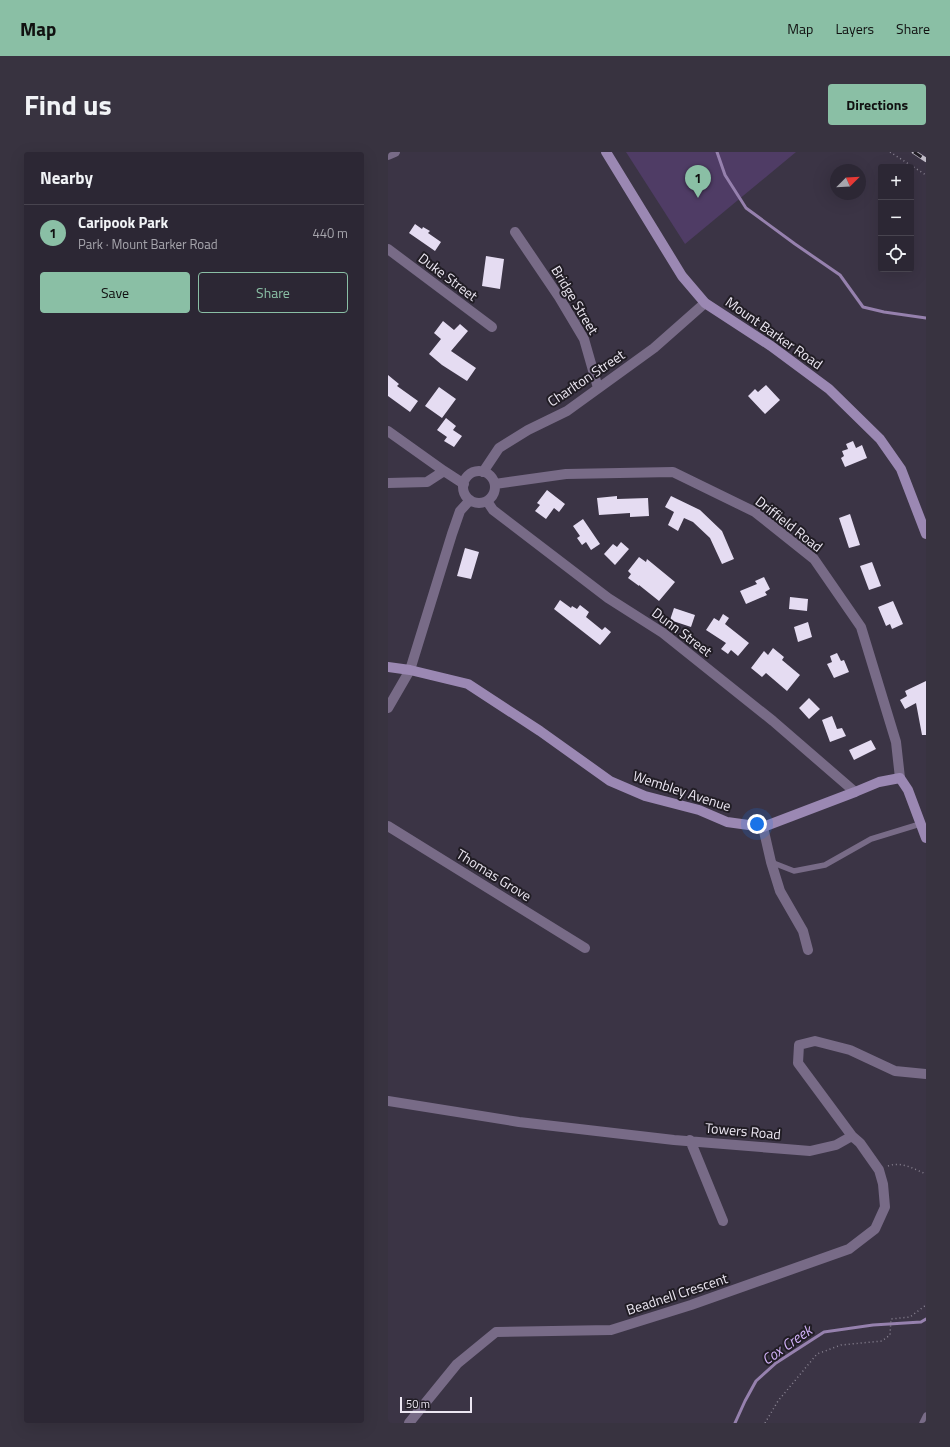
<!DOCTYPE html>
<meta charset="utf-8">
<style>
body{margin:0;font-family:"Titillium Web",sans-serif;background:#383340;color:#f1f3f6}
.controls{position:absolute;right:12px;top:12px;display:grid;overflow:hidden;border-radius:4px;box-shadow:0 4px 16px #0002}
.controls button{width:36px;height:36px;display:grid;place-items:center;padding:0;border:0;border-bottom:1px solid #48444f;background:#2c2734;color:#f1f3f6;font:20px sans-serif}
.compass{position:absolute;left:442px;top:12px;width:36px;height:36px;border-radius:50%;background:#2c2734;box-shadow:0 4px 16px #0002;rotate:66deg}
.scale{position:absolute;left:12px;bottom:10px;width:72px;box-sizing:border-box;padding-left:4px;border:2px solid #ece7f2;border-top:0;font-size:11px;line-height:14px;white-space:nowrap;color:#ece7f2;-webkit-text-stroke:3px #211d25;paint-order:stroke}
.you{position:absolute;left:369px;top:672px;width:14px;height:14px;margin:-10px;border:3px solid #fff;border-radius:50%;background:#1a73e8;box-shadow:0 0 0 6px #1a73e833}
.badge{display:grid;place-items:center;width:26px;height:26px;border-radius:50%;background:#8abfa5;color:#111;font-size:13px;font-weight:700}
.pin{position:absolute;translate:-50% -33px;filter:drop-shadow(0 1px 2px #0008)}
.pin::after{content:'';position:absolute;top:21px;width:14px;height:12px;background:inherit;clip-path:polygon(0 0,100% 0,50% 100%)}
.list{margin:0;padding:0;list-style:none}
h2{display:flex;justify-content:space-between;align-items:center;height:52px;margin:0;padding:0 16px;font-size:17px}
h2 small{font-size:13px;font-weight:400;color:#a6a5ac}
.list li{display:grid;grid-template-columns:26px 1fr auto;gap:12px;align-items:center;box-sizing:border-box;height:56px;padding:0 16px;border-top:1px solid #48444f}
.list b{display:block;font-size:15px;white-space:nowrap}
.list p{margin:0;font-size:13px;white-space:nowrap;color:#a6a5ac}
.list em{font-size:13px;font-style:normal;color:#a6a5ac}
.actions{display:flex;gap:8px;padding:12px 16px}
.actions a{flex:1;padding:9px 0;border:1px solid #8abfa5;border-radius:4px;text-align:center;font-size:14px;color:#8abfa5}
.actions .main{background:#8abfa5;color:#111}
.icon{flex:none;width:22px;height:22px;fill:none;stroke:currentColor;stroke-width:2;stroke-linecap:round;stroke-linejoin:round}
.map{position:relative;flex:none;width:538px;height:1271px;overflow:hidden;border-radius:4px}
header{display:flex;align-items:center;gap:24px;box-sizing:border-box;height:56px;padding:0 20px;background:#8abfa5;color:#111}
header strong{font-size:19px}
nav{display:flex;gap:22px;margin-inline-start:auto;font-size:14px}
.intro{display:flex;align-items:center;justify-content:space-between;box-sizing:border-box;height:96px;padding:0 24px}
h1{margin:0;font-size:28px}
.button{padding:10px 18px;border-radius:4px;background:#8abfa5;color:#111;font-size:14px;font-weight:700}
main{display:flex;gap:24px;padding:0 24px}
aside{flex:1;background:#2c2734;border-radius:4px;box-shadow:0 4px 16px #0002}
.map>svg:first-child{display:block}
.green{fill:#4f3c65}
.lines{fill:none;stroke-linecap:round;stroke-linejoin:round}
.stream{stroke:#9681ae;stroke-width:3}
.building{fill:#e5dcf2}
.path{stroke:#898392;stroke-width:1.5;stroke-dasharray:1 3;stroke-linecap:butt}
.lane{stroke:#786b87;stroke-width:5.5}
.street{stroke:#786b87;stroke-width:10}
.secondary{stroke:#9b88b3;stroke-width:10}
.rail-casing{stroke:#bfbac6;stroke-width:4.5}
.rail{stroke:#211d25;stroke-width:3;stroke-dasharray:9;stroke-linecap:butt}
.labels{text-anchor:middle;stroke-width:4;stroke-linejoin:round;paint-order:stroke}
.street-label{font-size:14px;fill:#ece7f2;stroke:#211d25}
.water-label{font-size:15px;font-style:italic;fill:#d1b1f7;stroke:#211d25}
</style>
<header>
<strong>Map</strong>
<nav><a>Map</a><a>Layers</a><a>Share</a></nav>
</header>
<div class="intro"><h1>Find us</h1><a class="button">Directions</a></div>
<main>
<aside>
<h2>Nearby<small></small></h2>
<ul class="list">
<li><span class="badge">1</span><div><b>Caripook Park</b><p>Park · Mount Barker Road</p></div><em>440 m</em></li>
</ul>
<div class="actions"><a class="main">Save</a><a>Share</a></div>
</aside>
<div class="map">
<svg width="538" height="1271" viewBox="0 0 538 1271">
<rect width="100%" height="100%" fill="#3b3445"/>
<path class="green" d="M238,0H408L297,92Z"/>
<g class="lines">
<path class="stream" d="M329,0L337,23L358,56L407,92L452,123L475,155L496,160L538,166
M347,1271L357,1249L368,1229L388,1211L436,1180L485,1173L533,1170L538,1167"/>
</g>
<path class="building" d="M27,72L34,77L35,75L42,79L40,81L53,90L47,99L21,81Z
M98,104L116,107L112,137L94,134Z
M55,169L66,178L72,172L80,179L63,199L88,216L79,229L54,213L41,202L53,187L46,181Z
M0,223L11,232L9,234L30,249L22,260L0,244Z
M378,233L392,248L377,262L360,244L367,237L370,240Z
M51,235L68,247L54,266L37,254Z
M58,266L68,274L65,278L74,284L66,295L56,289L59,285L49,278Z
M465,289L468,296L474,293L479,306L457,315L453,306L456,304L454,299L460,297L458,292Z
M159,338L177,352L171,360L166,356L158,367L147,359L152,353L149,351Z
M229,344V347L260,346L261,364L242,365V361L211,363L209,346Z
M283,344L312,358L334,379L346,407L334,412L322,386L305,370L296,366L290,379L280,373L286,360L277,355Z
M462,362L472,393L461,396L451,366Z
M195,367L212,392L203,398L198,390L194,393L189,386L192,384L185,374Z
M233,390L241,397L227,413L216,402L225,392L229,395Z
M77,396L91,400L83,427L69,424Z
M251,405L258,410L259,407L287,430L271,449L251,433V434L240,426L243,422L240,419Z
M484,410L493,434L481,438L472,414Z
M376,425L382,437L377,440L379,443L358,452L352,439L369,432L367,429Z
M402,445L420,447L419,459L401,457Z
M172,448L183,456L184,454L189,457L192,453L201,460L198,465L214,478L217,475L223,480L212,493L166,457Z
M505,449L515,472L504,477L502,472L498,474L490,455Z
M286,456L307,463L303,475L282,468Z
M335,462L341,466L337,472L361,491L350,504L343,498L340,502L333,497L338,491L318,478L326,466L331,469Z
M420,470L424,485L410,490L406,475Z
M385,496L396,505L394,508L412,523L399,539L378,521L374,525L363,516L376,499L380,503Z
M449,501L453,509L456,508L461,520L446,526L439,512L444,510L442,504Z
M538,529V583H534L528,551L517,557L512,548L519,544L517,539Z
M421,546L432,557L421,567L411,556Z
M444,564L449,577L454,576L458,584L442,590L434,568Z
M483,588L488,597L466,608L461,598Z"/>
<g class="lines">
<path class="path" d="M502,0L538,23
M500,1014C513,1009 526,1017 538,1022
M377,1271L390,1249L429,1202L453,1193L494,1189L502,1183L503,1167L522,1165L538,1153"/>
<path class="lane" d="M383,710L406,719L437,713L483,687L532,672
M534,1271L538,1263"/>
<path class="street" d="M0,3L7,0
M127,80L171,145L196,187L210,236
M0,97L104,175
M0,279L56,319L76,332
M75 335a16 16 0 1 1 32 0a16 16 0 1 1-32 0Z
M95,320L111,296L140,278L179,259L266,196L317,151
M0,331L39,330L56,319
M107,332L178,322L285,320L367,360L426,407L473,475L508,590L512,626
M99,349L105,358L220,446L275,481L385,569L467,640
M0,556L22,518L64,382L72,359L82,348
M0,674L197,796
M375,675L383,710L392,739L415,779L420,798
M0,949L131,970L286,988L422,999L448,993L464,984L410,911L411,893L427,889L462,898L507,919L538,922
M302,988L335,1069
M21,1271L69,1212L108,1180L223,1178L303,1153L461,1097L487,1077L497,1055L495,1032L491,1018L472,991L464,984"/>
<path class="secondary" d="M218,0L294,124L317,151L383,194L441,237L492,287L513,317L538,382
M0,515L22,518L80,532L152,579L222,629L257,644L311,658L339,670L375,675L467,640L491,630L512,626L520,638L538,686"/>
<g class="rail-casing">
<path id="rail" d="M526,0L538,8"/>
</g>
<use href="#rail" class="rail"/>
</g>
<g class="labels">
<g class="street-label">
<text transform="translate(60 125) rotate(37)" y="5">Duke Street</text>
<text transform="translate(187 148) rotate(59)" y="5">Bridge Street</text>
<text transform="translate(386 181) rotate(35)" y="5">Mount Barker Road</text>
<text transform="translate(198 226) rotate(-34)" y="5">Charlton Street</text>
<text transform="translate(401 372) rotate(38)" y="5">Driffield Road</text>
<text transform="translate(294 480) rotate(37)" y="5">Dunn Street</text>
<text transform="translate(294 639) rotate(18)" y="5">Wembley Avenue</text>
<text transform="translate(106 723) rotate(32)" y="5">Thomas Grove</text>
<text transform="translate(355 979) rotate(5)" y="5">Towers Road</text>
<text transform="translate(289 1142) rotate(-18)" y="5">Beadnell Crescent</text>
</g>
<g class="water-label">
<text transform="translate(399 1193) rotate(-35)" y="5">Cox Creek</text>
</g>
</g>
</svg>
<div class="controls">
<button>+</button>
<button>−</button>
<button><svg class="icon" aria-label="locate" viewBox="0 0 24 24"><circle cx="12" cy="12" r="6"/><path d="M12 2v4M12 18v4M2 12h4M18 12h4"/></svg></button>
</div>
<svg class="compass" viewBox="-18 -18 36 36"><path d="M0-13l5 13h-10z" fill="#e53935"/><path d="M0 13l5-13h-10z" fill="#a6a5ac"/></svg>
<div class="scale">50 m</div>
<div class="you"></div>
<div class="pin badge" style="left:310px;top:46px">1</div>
</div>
</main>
